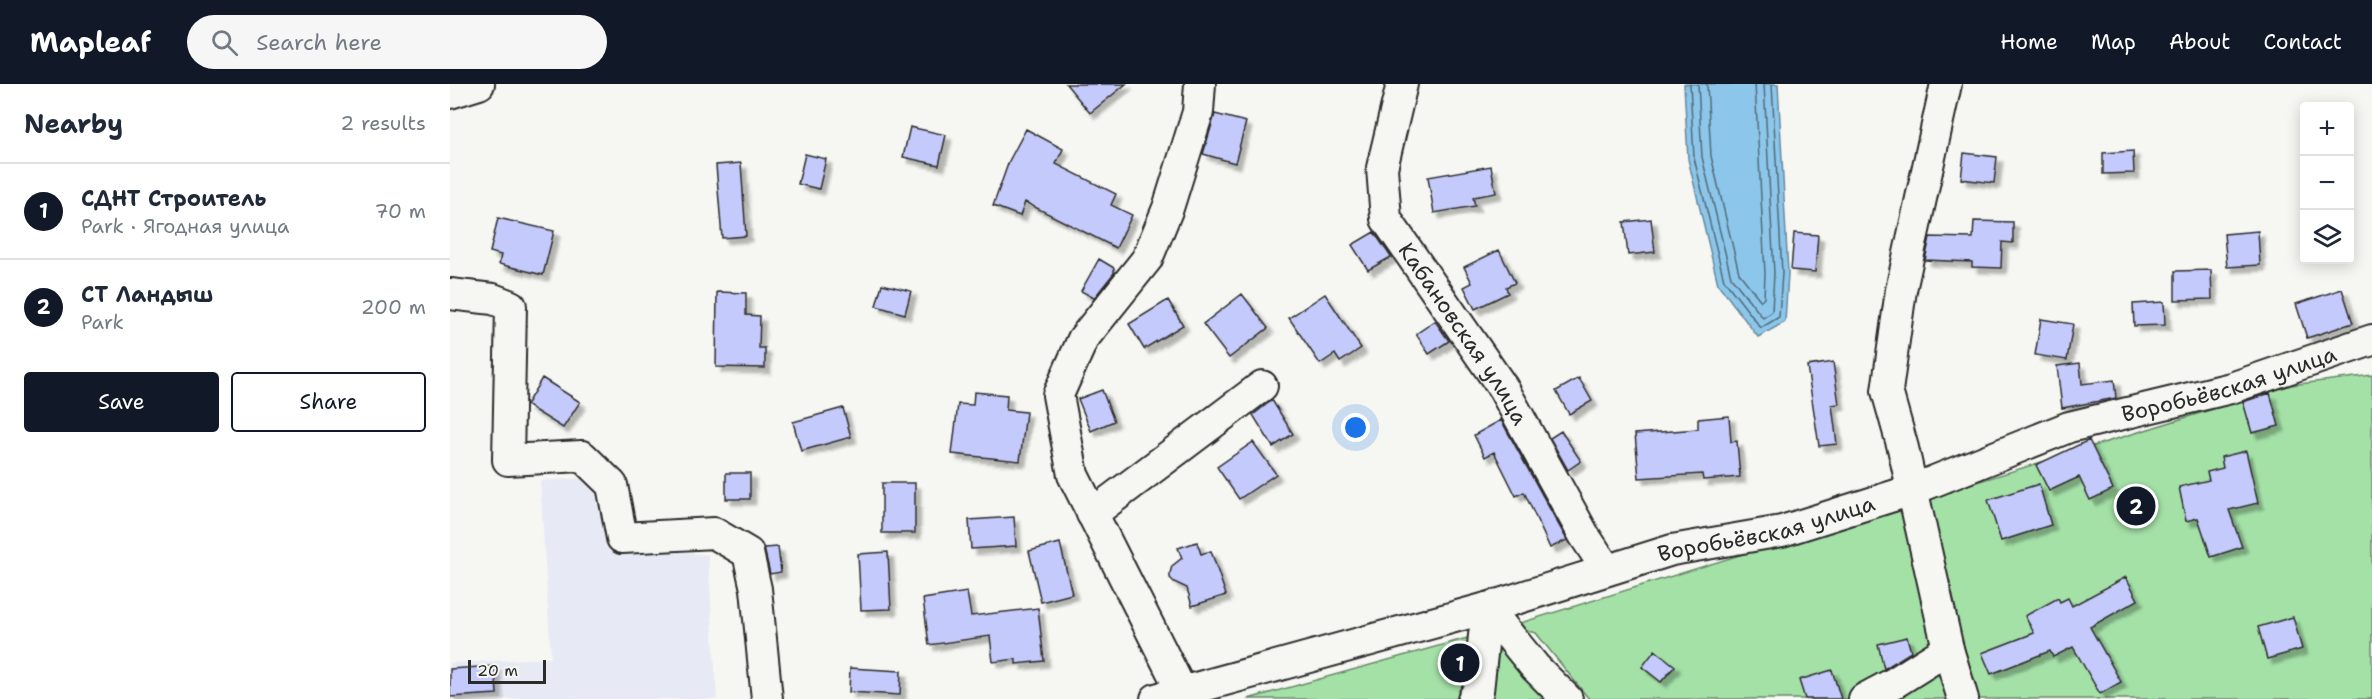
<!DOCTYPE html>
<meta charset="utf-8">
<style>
body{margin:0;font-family:"Shantell Sans",sans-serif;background:#f6f6f7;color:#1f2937}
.controls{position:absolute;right:18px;top:18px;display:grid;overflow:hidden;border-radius:6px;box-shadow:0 3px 15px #0003}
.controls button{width:54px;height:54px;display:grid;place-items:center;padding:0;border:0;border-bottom:2px solid #e0e1e3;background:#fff;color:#1f2937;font:30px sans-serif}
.scale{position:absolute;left:18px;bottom:15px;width:78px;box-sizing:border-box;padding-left:6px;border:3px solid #2b2b2b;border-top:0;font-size:16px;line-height:21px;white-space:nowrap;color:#2b2b2b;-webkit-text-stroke:4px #f6f6f2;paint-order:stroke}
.you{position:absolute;left:906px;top:344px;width:21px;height:21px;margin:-15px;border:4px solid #fff;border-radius:50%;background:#1a73e8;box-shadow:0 0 0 9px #1a73e833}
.badge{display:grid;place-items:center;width:39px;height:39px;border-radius:50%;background:#111827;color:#fff;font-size:20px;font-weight:700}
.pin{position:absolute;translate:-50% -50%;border:3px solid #fff;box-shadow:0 2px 6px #0006}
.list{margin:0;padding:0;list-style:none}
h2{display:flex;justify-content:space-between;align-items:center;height:78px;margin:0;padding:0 24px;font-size:26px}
h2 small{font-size:20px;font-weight:400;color:#747a83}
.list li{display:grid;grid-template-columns:39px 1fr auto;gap:18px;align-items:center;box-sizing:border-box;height:96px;padding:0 24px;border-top:2px solid #e0e1e3}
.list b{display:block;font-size:22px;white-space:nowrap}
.list p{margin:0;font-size:20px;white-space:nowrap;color:#747a83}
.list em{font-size:20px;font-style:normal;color:#747a83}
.actions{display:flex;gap:12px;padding:18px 24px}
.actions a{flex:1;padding:14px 0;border:2px solid #111827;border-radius:6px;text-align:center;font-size:21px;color:#111827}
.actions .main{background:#111827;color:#fff}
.icon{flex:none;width:33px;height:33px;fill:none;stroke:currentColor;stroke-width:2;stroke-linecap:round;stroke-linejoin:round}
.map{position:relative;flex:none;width:1922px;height:615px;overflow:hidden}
header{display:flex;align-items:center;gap:36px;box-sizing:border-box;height:84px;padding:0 30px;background:#111827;color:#fff}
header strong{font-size:28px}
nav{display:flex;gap:33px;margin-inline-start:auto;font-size:21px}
.search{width:420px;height:54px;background:#f6f6f7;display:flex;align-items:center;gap:15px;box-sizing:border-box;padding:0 21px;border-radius:33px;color:#747a83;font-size:22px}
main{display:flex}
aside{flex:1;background:#fff}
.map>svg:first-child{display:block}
.built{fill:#e7e9f5}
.green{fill:#a4e1a7;stroke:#688669;stroke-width:1.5}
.water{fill:#8cc7eb;stroke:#65899e;stroke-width:1.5}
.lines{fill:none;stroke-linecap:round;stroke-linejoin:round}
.shore{stroke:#526978;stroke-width:1.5}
.building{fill:#c4cafc;stroke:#2b2b2b;stroke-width:1.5;filter:url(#shadow)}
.minor-casing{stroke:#2b2b2b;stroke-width:34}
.minor{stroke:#f6f6f2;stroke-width:30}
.labels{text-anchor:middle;stroke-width:4.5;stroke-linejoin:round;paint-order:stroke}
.street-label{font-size:22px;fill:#2b2b2b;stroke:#f6f6f2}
</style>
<header>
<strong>Mapleaf</strong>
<div class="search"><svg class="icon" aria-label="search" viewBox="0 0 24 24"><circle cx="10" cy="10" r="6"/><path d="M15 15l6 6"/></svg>Search here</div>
<nav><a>Home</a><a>Map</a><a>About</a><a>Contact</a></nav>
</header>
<main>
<aside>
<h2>Nearby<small>2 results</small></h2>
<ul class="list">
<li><span class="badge">1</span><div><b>СДНТ Строитель</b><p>Park · Ягодная улица</p></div><em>70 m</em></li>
<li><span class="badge">2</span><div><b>СТ Ландыш</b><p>Park</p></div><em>200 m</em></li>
</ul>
<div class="actions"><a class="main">Save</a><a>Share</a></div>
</aside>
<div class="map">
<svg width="1922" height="615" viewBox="0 0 1922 615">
<defs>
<filter id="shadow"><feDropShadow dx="5.5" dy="5.5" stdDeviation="1.5" flood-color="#0004"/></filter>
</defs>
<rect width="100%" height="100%" fill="#f6f6f2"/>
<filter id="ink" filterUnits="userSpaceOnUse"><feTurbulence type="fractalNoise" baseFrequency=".0167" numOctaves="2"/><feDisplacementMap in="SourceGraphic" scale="12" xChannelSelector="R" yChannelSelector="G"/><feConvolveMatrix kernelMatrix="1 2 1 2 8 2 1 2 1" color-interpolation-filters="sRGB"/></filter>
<g filter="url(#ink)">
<path class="built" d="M149,393L162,461L258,471L267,615H0V579L101,574L90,397Z"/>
<path class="green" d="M1922,291V615H1139L1086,549L1059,543L1128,615H798L1057,543L1841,301Z"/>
<path class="water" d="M1234,0H1328L1338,189L1335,238L1308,253L1268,200L1238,75Z"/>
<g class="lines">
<path class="shore" d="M1240,0L1244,74L1274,196L1311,244L1329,233L1332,189L1322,0
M1248,0L1252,73L1281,193L1313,234L1322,228L1324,189L1314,0
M1257,0L1261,72L1289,189L1311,217L1314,214L1315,189L1305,0"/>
</g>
<path class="building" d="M616,0H676L640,29Z
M765,30L796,38L785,79L753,70Z
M460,43L496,51L489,81L453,73Z
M576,45L613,65L606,80L666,110L661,121L682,131L666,164L575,118L570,132L543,122L559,77Z
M1683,67L1684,89L1653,90V69Z
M1514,69L1547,73L1544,99L1511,95Z
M355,70L376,75L369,105L348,100Z
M291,79L296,152L272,154L266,81Z
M1041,82L1046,109L1023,113L1025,122L984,129L978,93Z
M48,134L104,147L93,191L49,180L51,171L40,168Z
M1201,135L1205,168L1178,171L1174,138Z
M1524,137L1563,138V159L1552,158L1551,184L1522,183V178L1475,176L1480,153L1523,154Z
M1808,147L1810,181L1777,183L1774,150Z
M924,148L941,173L918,186L902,161Z
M1344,149L1368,151L1365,188L1341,186Z
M1049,166L1065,199L1056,203L1058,209L1025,225L1014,203L1022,199L1014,183Z
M649,175L664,184V189L644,214L631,207Z
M1761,186L1762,215L1725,216V187Z
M432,200L461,207L455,230L426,222Z
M1892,205L1903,239L1857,254L1846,220Z
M267,208L296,209V231L310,232L309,264H315V284L266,283Z
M792,210L818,244L779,274L753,240Z
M875,210L911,264L890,278L885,270L870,280L839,234Z
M718,216L733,241L694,265L679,240Z
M1714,218L1715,241L1684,242L1683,220Z
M1591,235L1623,240L1617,276L1585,271Z
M985,237L999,257L979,270L966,250Z
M1383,278L1389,320L1382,321L1387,360L1369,362L1357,282Z
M1630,279L1632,300L1664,296L1666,314L1612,324L1607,282Z
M92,294L130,318L113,344L76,321Z
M1129,294L1142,317L1119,330L1106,307Z
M652,306L664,337L641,347L628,315Z
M524,308L557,311L556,326L576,328L570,377L502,370L508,320L523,321Z
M1820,309L1829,342L1802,349L1793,318Z
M822,316L843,350L823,363L803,331Z
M393,324L401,353L351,367L343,338Z
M1279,332L1281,358L1287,357L1290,393L1253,396L1252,390L1189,394L1185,350L1248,345V335Z
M1051,336L1117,456L1100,464L1074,408L1066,412L1044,368L1035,373L1024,351Z
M1111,347L1131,377L1118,386L1100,354Z
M1639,356L1663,405L1640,416L1629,393L1599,407L1586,381Z
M803,358L826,390L789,415L767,383Z
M1796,367L1808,419L1779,426L1792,463L1761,473L1748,434L1736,437L1729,403L1759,396L1757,388L1773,384L1771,373Z
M276,389H300V415H276Z
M432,399H465V449H432Z
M1589,400L1601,441L1551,457L1538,416Z
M564,433L566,462L521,465L519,436Z
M747,458L751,470L761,467L776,511L742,522L737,504L724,498L720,494V489L722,482L732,474L728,464Z
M610,459L622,510L591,518L579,467Z
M328,463L331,488L320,490L314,464Z
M438,468L441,525L411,526L408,470Z
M1676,493L1688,516L1640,543L1671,598L1650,610L1623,563L1603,573L1600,567L1541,590L1532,569L1584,549L1575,532L1608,514L1610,518L1618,514L1622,522Z
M517,508L521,532L588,524L594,577L566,580V575L543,578L540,552L479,561L473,515Z
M1843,533L1852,565L1817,575L1808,543Z
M1457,553L1461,568L1434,585L1428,560Z
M1205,566L1225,582L1211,598L1192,583Z
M45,582L47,610L0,613V585Z
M400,584L451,587L450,611L399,608Z
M1382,586L1391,615H1355L1349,596Z"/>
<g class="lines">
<g class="minor-casing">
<g id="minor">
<path id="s1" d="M952,0L932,84L936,135L1053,304L1134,451L1157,486"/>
<path d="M1496,0L1451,206L1437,307L1453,364L1498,565L1513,615"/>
<path d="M0,9L29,0"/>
<path d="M0,210L43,215L61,222L58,376L132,372L162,401L172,454L264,449L298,469L306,505L317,615"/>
<path d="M642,430L812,302"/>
<path d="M1037,524L1085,583L1117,615"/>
<path d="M732,608L623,391L608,311L633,255L697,175L718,124L748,28L750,0"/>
<path id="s2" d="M706,615L1037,524L1222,466L1332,447L1462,406L1619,343L1781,304L1922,256"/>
<path d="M1023,615L1028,607L1037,524"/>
<path d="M1414,615L1444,599L1498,565"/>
</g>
</g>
<use href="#minor" class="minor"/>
</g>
</g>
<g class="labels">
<g class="street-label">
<text dy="8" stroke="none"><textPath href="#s1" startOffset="276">Кабановская улица</textPath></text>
<text dy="8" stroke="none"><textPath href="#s2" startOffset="1120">Воробьёвская улица</textPath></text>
<text dy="8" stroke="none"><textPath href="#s2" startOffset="634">Воробьёвская улица</textPath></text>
</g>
</g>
</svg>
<div class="controls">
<button>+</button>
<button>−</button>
<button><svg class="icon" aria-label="layers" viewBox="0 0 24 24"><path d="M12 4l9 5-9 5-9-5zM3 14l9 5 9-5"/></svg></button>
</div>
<div class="scale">20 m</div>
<div class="you"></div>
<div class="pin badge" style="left:1010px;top:579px">1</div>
<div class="pin badge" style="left:1686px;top:422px">2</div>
</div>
</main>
